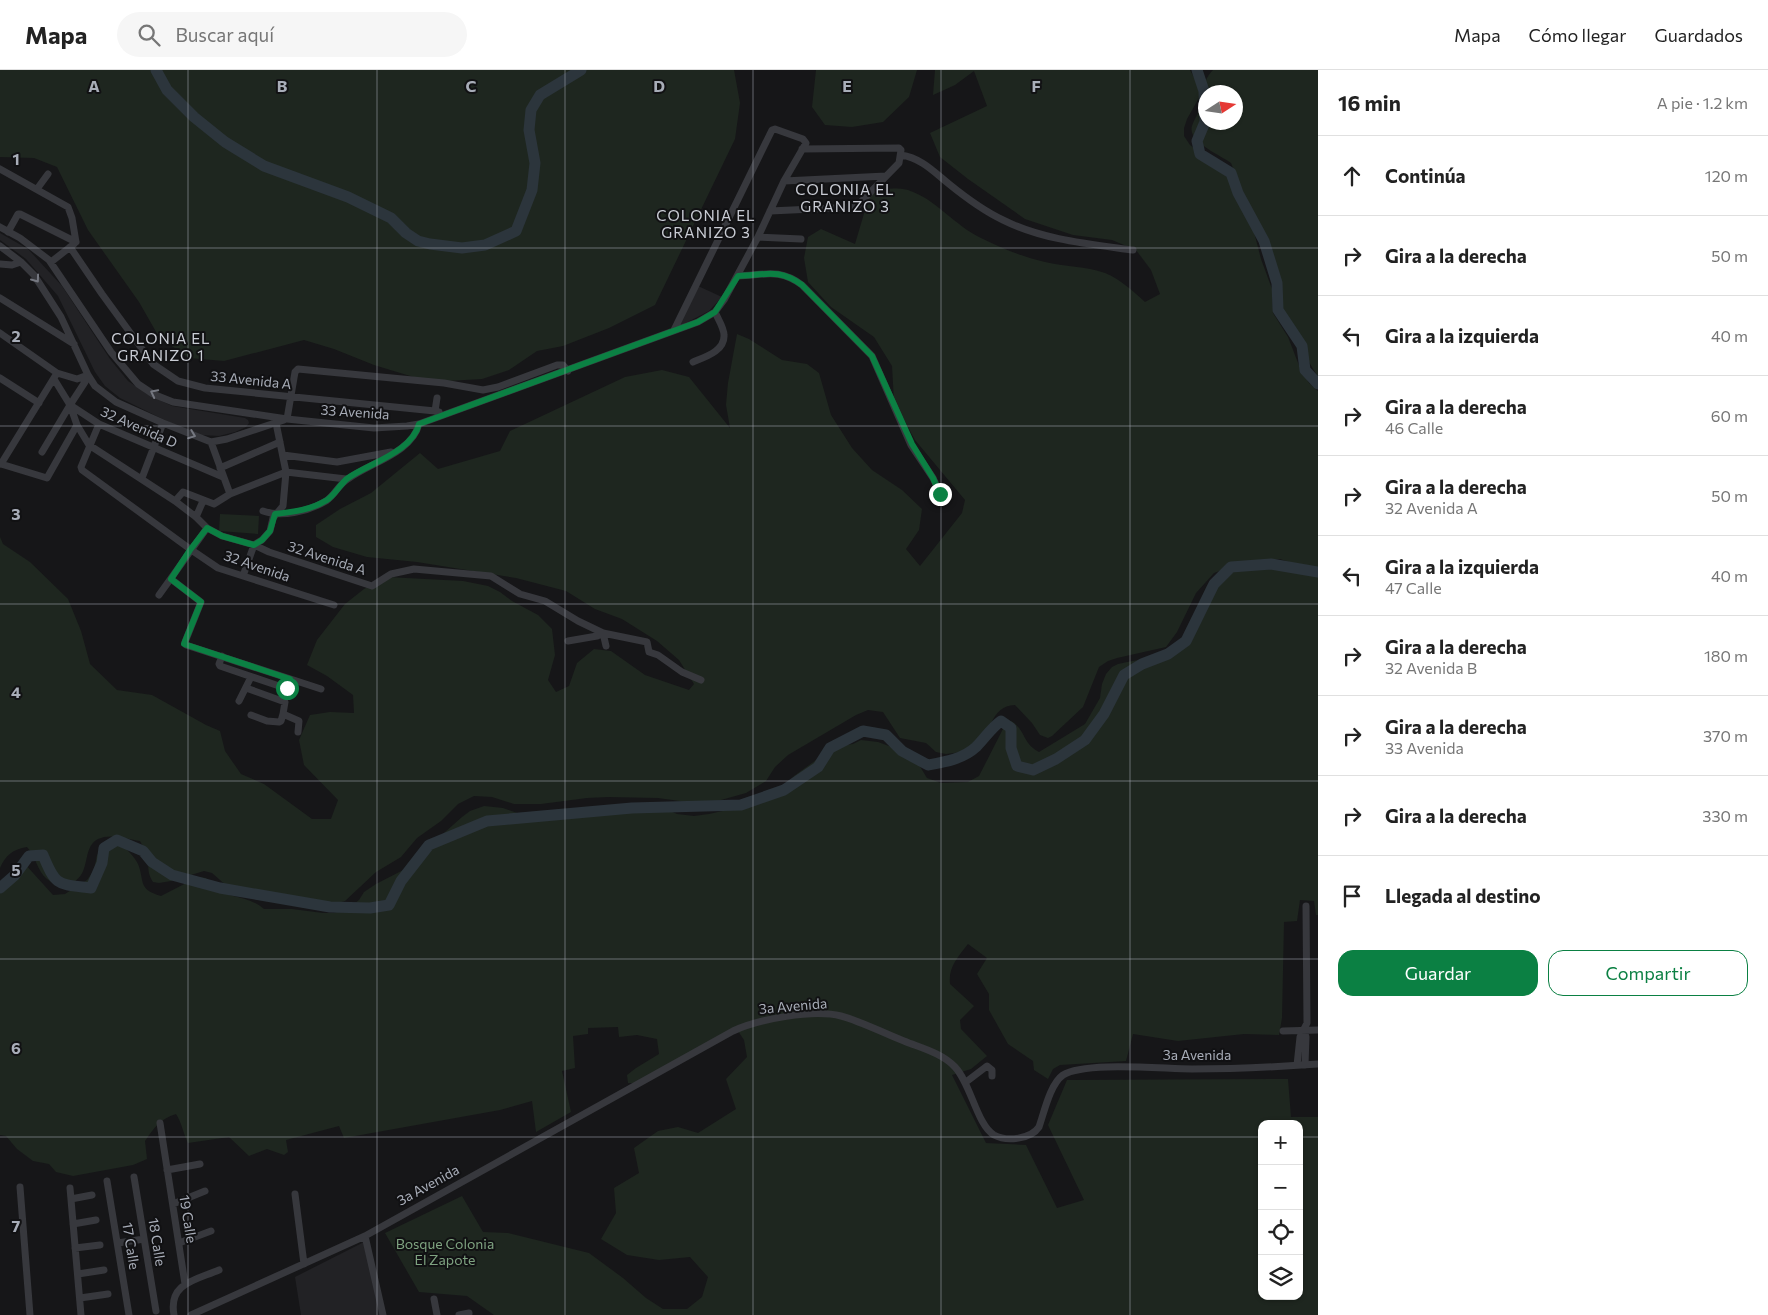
<!DOCTYPE html>
<html lang="es">
<meta charset="utf-8">
<style>
body{margin:0;font-family:Commissioner,sans-serif;background:#f6f6f6;color:#222}
.controls{position:absolute;right:15px;bottom:15px;display:grid;overflow:hidden;border-radius:10px;box-shadow:0 1px 4px #0004}
.controls button{width:45px;height:45px;display:grid;place-items:center;padding:0;border:0;border-bottom:1px solid #e0e0e0;background:#fff;color:#222;font:25px sans-serif}
.compass{position:absolute;left:1198px;top:15px;width:45px;height:45px;border-radius:50%;background:#fff;box-shadow:0 1px 4px #0004;rotate:78deg}
.stop{position:absolute;width:15px;height:15px;margin:-11px;border:4px solid #0b8043;border-radius:50%;background:#fff}
.stop.end{background:#0b8043;border-color:#fff;box-shadow:0 1px 5px #0008}
.list{margin:0;padding:0;list-style:none}
h2{display:flex;justify-content:space-between;align-items:center;height:65px;margin:0;padding:0 20px;font-size:21px}
h2 small{font-size:16px;font-weight:400;color:#767676}
.list li{display:grid;grid-template-columns:32px 1fr auto;gap:15px;align-items:center;box-sizing:border-box;height:80px;padding:0 20px;border-top:1px solid #e0e0e0}
.list b{display:block;font-size:19px;white-space:nowrap}
.list p{margin:0;font-size:16px;white-space:nowrap;color:#767676}
.list em{font-size:16px;font-style:normal;color:#767676}
.actions{display:flex;gap:10px;padding:15px 20px}
.actions a{flex:1;padding:11px 0;border:1px solid #0b8043;border-radius:15px;text-align:center;font-size:18px;color:#0b8043}
.actions .main{background:#0b8043;color:#fff}
.icon{flex:none;width:28px;height:28px;fill:none;stroke:currentColor;stroke-width:2;stroke-linecap:round;stroke-linejoin:round}
.map{position:relative;flex:none;width:1318px;height:1245px;overflow:hidden}
header{display:flex;align-items:center;gap:30px;box-sizing:border-box;height:70px;padding:0 25px;background:#fff;border-bottom:1px solid #e0e0e0}
header strong{font-size:24px}
nav{display:flex;gap:28px;margin-inline-start:auto;font-size:18px}
.search{width:350px;height:45px;background:#f6f6f6;display:flex;align-items:center;gap:12px;box-sizing:border-box;padding:0 18px;border-radius:28px;color:#767676;font-size:19px}
main{display:flex}
aside{flex:1;background:#fff}
.map>svg:first-child{display:block}
.built{fill:#222225}
.green{fill:#1e261f;fill-rule:evenodd}
.lines{fill:none;stroke-linecap:round;stroke-linejoin:round}
.river{stroke:#2c353c;stroke-width:11}
.minor{stroke:#37383d;stroke-width:7}
.oneway{stroke:#757881}
.route{stroke:#0b8043;stroke-width:6}
.grid{fill:none;stroke:#a8adb8;stroke-width:1;stroke-opacity:0.55}
.labels{text-anchor:middle;stroke-width:4;stroke-linejoin:round;paint-order:stroke}
.street-label{font-size:14px;fill:#a8adb8;stroke:#111113}
.park-label{font-size:14px;fill:#7fa381;stroke:#111113}
.neighbourhood-label{font-size:15px;letter-spacing:1px;fill:#c9ccd4;stroke:#111113}
.grid-label{font-size:16px;text-anchor:middle;font-weight:bold;fill:#a8adb8;stroke:#111113;stroke-width:4;stroke-linejoin:round;paint-order:stroke}
</style>
<header>
<strong>Mapa</strong>
<div class="search"><svg class="icon" aria-label="search" viewBox="0 0 24 24"><circle cx="10" cy="10" r="6"/><path d="M15 15l6 6"/></svg>Buscar aquí</div>
<nav><a>Mapa</a><a>Cómo llegar</a><a>Guardados</a></nav>
</header>
<main>
<div class="map">
<svg width="1318" height="1245" viewBox="0 0 1318 1245">
<rect width="100%" height="100%" fill="#161618"/>
<path class="built" d="M0,163L28,179L62,216L110,289L128,311L147,324L172,336L245,348L248,350L249,353L246,357L235,362L219,366L201,365L187,361L120,328L105,316L95,302L58,226L26,189L0,170Z
M698,216L722,227L709,241L678,257Z
M368,1170L382,1245H301L295,1207Z"/>
<path class="green" d="M0,0H734L740,33L735,69L655,235L609,258L563,276L537,281L509,300L482,309L430,312L374,295L334,279L304,270L224,291L189,288L159,267L139,232L88,160L57,97L34,88L0,87Z
M816,0H917L909,27L883,52L852,57L825,55L812,37Z
M935,0H1190L1200,18V26L1187,49L1184,58V66L1190,75L1200,83L1218,90L1229,105L1254,162L1261,189L1272,219L1273,243L1288,267L1300,298L1309,313L1318,321V500L1310,499L1280,489L1243,492L1214,503L1196,523L1177,562L1166,577L1117,588L1108,591L1099,597L1083,637L1052,666L1048,668L1040,665L1032,653L1015,635C989,636 992,664 977,680L946,684L936,682L926,673L900,668L883,642L868,640L856,645L788,685L775,697L766,711L746,723L714,732L694,733L658,728L608,727L587,728L541,734H514L492,727L474,726L458,734L441,751L417,768L401,787L376,802L345,831L334,834L321,836L261,829L228,817L212,803L204,801L171,811L159,813L153,812C145,799 151,795 146,783C145,779 142,775 140,771C127,769 110,763 98,769C81,778 92,803 72,813C62,818 55,815 47,809C37,801 36,786 27,777C13,779 5,786 0,798V467L3,474L30,492L68,529L81,561L90,594L117,620L152,625L206,655L220,661L225,681L241,704L264,714L312,749H331L338,730L304,695L299,670L310,645L330,642L354,643L353,625L327,606L307,595L317,570L345,534L364,519L387,507L463,511L488,516L500,522L512,531L538,545L552,559L555,585L548,610L556,622L569,616L577,593L594,579L611,581L645,605L689,620L694,614L679,590L657,571L622,549L595,539L566,521L516,508L417,492L367,487L333,477L316,467V455L340,439L371,423L420,383L438,399L500,381L510,361L625,307L662,300L689,307L730,358L726,335L728,313L737,264L749,269L782,290L807,294L819,303L831,345L852,378L872,400L902,420L922,439L919,460L906,479L920,496L962,443L965,430L915,370L894,331L892,296L874,267L831,237L808,212L804,188L808,167L821,159L855,174L871,120C883,119 896,117 908,120C936,129 955,156 981,168C1001,178 1023,187 1045,192C1064,197 1086,196 1105,203C1120,209 1133,221 1145,232L1160,224L1151,200L1136,180L1112,170L1073,165L1025,149L968,109L940,87L930,63L987,36L974,1L955,15L933,25Z
M1213,0H1318V307L1283,249V235L1274,197L1231,93C1221,85 1187,72 1192,56C1194,49 1199,43 1201,35C1205,20 1201,13 1213,0ZM1206,22H1236V52H1206Z
M220,444L259,446L258,464L219,461Z
M1258,496C1279,496 1298,506 1318,506V845H1316L1314,831L1300,830L1297,851L1284,852L1282,948L1279,965L1244,964L1178,971L1133,964L1126,991L1060,995L1053,999L1048,1009L1034,1000L1033,991L1008,974L989,940V924L977,904L987,888L968,874C958,887 948,897 950,914L974,936L960,950L961,959L987,986L971,999L952,1005L986,1073L1026,1075L1057,1138L1084,1130L1048,1055L1067,1010L1288,1009L1291,1047H1318V1245H494L467,1226L419,1222L385,1163L462,1126L483,1162L508,1163L589,1183L623,1208L646,1228L663,1239H687L702,1227L708,1207L690,1187L659,1190L627,1185L601,1169L616,1143L614,1118L639,1103L634,1078L658,1061L678,1057L698,1063L736,1039L726,1009L747,987L744,970L736,958L637,1013H628L627,1005L636,998L659,984L657,969L637,965L619,967L618,957L588,958V964L573,966L575,998L562,1001L571,1042L536,1062L532,1031L500,1040L344,1068L339,1056L286,1070L288,1082L284,1085L267,1079L249,1086L229,1067L188,1073C183,1063 182,1053 176,1044C160,1049 154,1058 145,1071L147,1089L133,1095L73,1106L56,1102L49,1094L33,1091L17,1079L6,1066L0,1065V818L18,797L24,793L53,825L65,824L87,810L94,800L97,785L106,775H122C128,781 134,786 138,794C145,811 137,819 161,826L198,807L206,808C209,811 211,815 214,817C228,829 248,825 264,839H292L323,843H334L350,837L359,830L364,822L376,814L411,796L418,786L462,747L470,741L484,736L503,738L520,744L570,746H593L643,739L668,740L677,744L694,746L709,744L758,733L778,723L794,706L834,677L853,674L861,670L878,672L913,685L927,708L941,713L968,712L979,706L1005,655L1011,651C1026,660 1022,673 1039,682L1085,654L1100,628L1102,614L1106,604L1112,597L1118,594C1171,583 1178,588 1199,535C1203,526 1206,514 1213,508C1221,501 1247,499 1258,496ZM1262,1054H1299V1226H1262Z"/>
<g class="lines">
<path class="river" d="M156,0L167,20L194,47L225,72L264,96L348,127L391,148L406,163L418,171L430,174L462,178L485,175L516,161L532,120L535,93L529,60L531,40L540,25L581,0
M1197,0L1204,21L1205,52L1197,71L1200,84L1231,103L1238,123L1264,171L1277,213L1278,240L1302,276L1305,300L1318,314
M0,818L15,805L29,786L43,785C56,817 58,814 91,818L102,793L104,778L117,770L143,781L152,792L172,805L220,818L330,837L370,838L389,835L401,811L429,775L487,751L632,738L741,735L784,720L818,697L830,678L863,661L886,665L902,681L928,695C945,692 963,689 976,677C985,668 991,658 1001,651L1011,658V678L1017,696L1033,700L1056,689L1085,670L1104,644L1124,605L1142,594L1168,584L1186,571L1214,514L1231,497L1271,494L1318,502"/>
<path class="minor" d="M901,85C921,88 933,101 949,114C965,127 984,141 1003,150C1043,170 1089,174 1133,180
M0,99L68,137L72,148L76,172
M784,111L886,106
M37,119L48,104
M770,141L856,137L899,93L901,80L899,78L802,79
M0,157L20,168L49,190L111,282L138,314L153,324L173,332L287,349L374,358L407,356L419,354L698,252L715,242L724,230L758,167L784,111L806,73L803,69L775,59L772,60L674,260
M8,162L18,144H20L76,172
M758,167L801,169
M0,176L21,192L34,205L61,247L88,305L95,316L116,332L163,353L211,372L227,369L284,350
M70,177L102,224L153,294L178,311L205,318L435,341
M51,192L74,174
M0,194L12,195L21,192
M738,206C765,205 779,198 802,215L872,286L911,375L933,408L940,423
M0,228L74,274
M0,263L57,303L77,309L88,305
M693,292C705,287 725,281 724,265C724,258 718,249 715,242
M0,308L39,333
M54,309L70,335L77,355L89,375L175,431L196,447L207,458L222,466L254,475L269,482L372,516L391,504L414,499L491,506L520,524L545,531L578,551L603,563L647,572L649,582L658,585L682,602L701,610
M437,328L435,341L439,342
M70,335L85,312L83,308
M287,349L295,302L298,299L444,313L483,320L498,317L557,295H563L568,301
M99,354L81,397L82,400L190,479L218,498L334,535
M211,372L230,424
M42,382L70,335L99,354L223,407
M283,385L337,392L391,382
M1,394L47,408L77,355
M1,394L57,303
M220,398L280,372
M142,408L163,353
M175,431L183,422L214,434L230,424L286,402L346,409
M263,441C282,448 309,441 326,431C335,425 339,414 348,409C369,393 412,383 419,354
M196,447L203,431
M243,506L254,475L262,470L270,461L273,448L283,436L286,402L276,353
M171,509L201,532L185,572L186,575L321,619
M159,525L207,458
M568,571L597,566L603,563L606,576
M222,586L219,594L220,596L285,618L288,617L290,609
M246,618L285,632L283,644L299,651L298,662
M239,631L251,607
M251,645L267,651L279,652L281,651L283,644
M1304,960L1306,967L1305,995
M1283,961L1318,960
M1297,995L1300,967L1307,953L1306,836
M966,1012L987,996L992,1000V1006
M160,1053L185,1214
M167,1100L200,1094
M134,1107L156,1241
M107,1111L129,1245
M20,1117L30,1245
M70,1118L81,1245
M295,1124L304,1194
M71,1129L92,1125
M173,1134L205,1121
M73,1154L96,1150
M365,1166L383,1245
M118,1173L144,1169
M179,1173L211,1161
M75,1178L100,1175
M78,1204L104,1200
M80,1228L108,1224
M434,1229L437,1245
M174,1245C168,1213 196,1210 219,1200
M191,1245L365,1166L733,961C759,949 813,939 841,946C863,952 883,963 904,971C921,978 942,983 955,997C971,1014 977,1055 994,1065C1007,1072 1031,1069 1039,1057C1044,1043 1050,1014 1063,1005C1085,991 1163,999 1192,999C1234,999 1276,997 1318,994
M459,1245L469,1243"/>
</g>
<defs><path id="oneway-chevron" d="M-2-3.5L2.5 0L-2 3.5" fill="none" stroke-width="1.6" stroke-linecap="round" stroke-linejoin="round" transform="scale(1.25)"/></defs>
<g class="oneway">
<use href="#oneway-chevron" transform="translate(36 209) rotate(54)"/>
<use href="#oneway-chevron" transform="translate(154 323) rotate(-153)"/>
<use href="#oneway-chevron" transform="translate(192 365) rotate(21)"/>
</g>
<g class="lines">
<path class="route" d="M287,618L290,609L184,574L201,532L171,509L190,480L207,458L222,466L254,475L262,470L270,461L275,444C292,442 311,440 327,430C335,425 340,414 348,408C370,393 412,382 419,354L698,252L715,242L738,206C765,205 779,198 802,215L872,286L912,374L933,408L940,424"/>
</g>
<path class="grid" d="M188,0V1245M377,0V1245M565,0V1245M753,0V1245M941,0V1245M1130,0V1245M0,178H1318M0,356H1318M0,534H1318M0,711H1318M0,889H1318M0,1067H1262M1299,1067H1318"/>
<g class="labels">
<g class="street-label">
<text transform="translate(251 310) rotate(6)" y="5">33 Avenida A</text>
<text transform="translate(355 342) rotate(4)" y="5">33 Avenida</text>
<text transform="translate(139 357) rotate(24)" y="5">32 Avenida D</text>
<text transform="translate(327 488) rotate(18)" y="5">32 Avenida A</text>
<text transform="translate(257 496) rotate(19)" y="5">32 Avenida</text>
<text transform="translate(793 936) rotate(-5)" y="5">3a Avenida</text>
<text x="1197" y="990">3a Avenida</text>
<text transform="translate(428 1115) rotate(-29)" y="5">3a Avenida</text>
<text transform="translate(188 1149) rotate(81)" y="5">19 Calle</text>
<text transform="translate(157 1172) rotate(81)" y="5">18 Calle</text>
<text transform="translate(131 1176) rotate(81)" y="5">17 Calle</text>
</g>
<g class="park-label">
<text x="445" y="1179">Bosque Colonia<tspan x="445" dy="16">El Zapote</tspan></text>
</g>
<g class="neighbourhood-label">
<text x="845" y="125">COLONIA EL<tspan x="845" dy="17">GRANIZO 3</tspan></text>
<text x="706" y="151">COLONIA EL<tspan x="706" dy="17">GRANIZO 3</tspan></text>
<text x="161" y="274">COLONIA EL<tspan x="161" dy="17">GRANIZO 1</tspan></text>
</g>
</g>
<g class="grid-label">
<text x="94" y="22">A</text>
<text x="282" y="22">B</text>
<text x="471" y="22">C</text>
<text x="659" y="22">D</text>
<text x="847" y="22">E</text>
<text x="1036" y="22">F</text>
<text x="16" y="95">1</text>
<text x="16" y="272">2</text>
<text x="16" y="450">3</text>
<text x="16" y="628">4</text>
<text x="16" y="806">5</text>
<text x="16" y="984">6</text>
<text x="16" y="1162">7</text>
</g>
</svg>
<div class="controls">
<button>+</button>
<button>−</button>
<button><svg class="icon" aria-label="locate" viewBox="0 0 24 24"><circle cx="12" cy="12" r="6"/><path d="M12 2v4M12 18v4M2 12h4M18 12h4"/></svg></button>
<button><svg class="icon" aria-label="layers" viewBox="0 0 24 24"><path d="M12 4l9 5-9 5-9-5zM3 14l9 5 9-5"/></svg></button>
</div>
<svg class="compass" viewBox="-18 -18 36 36"><path d="M0-13l5 13h-10z" fill="#e53935"/><path d="M0 13l5-13h-10z" fill="#767676"/></svg>
<div class="stop" style="left:287px;top:618px"></div>
<div class="stop end" style="left:940px;top:424px"></div>
</div>
<aside>
<h2>16 min<small>A pie · 1.2 km</small></h2>
<ul class="list">
<li><svg class="icon" aria-label="ahead" viewBox="0 0 24 24"><path d="M12 20V5M6 11l6-6 6 6"/></svg><div><b>Continúa</b></div><em>120 m</em></li>
<li><svg class="icon" aria-label="right" viewBox="0 0 24 24"><path d="M7 20v-9h11M14 6l5 5-5 5"/></svg><div><b>Gira a la derecha</b></div><em>50 m</em></li>
<li><svg class="icon" aria-label="left" viewBox="0 0 24 24"><path d="M17 20v-9H6M10 6l-5 5 5 5"/></svg><div><b>Gira a la izquierda</b></div><em>40 m</em></li>
<li><svg class="icon" aria-label="right" viewBox="0 0 24 24"><path d="M7 20v-9h11M14 6l5 5-5 5"/></svg><div><b>Gira a la derecha</b><p>46 Calle</p></div><em>60 m</em></li>
<li><svg class="icon" aria-label="right" viewBox="0 0 24 24"><path d="M7 20v-9h11M14 6l5 5-5 5"/></svg><div><b>Gira a la derecha</b><p>32 Avenida A</p></div><em>50 m</em></li>
<li><svg class="icon" aria-label="left" viewBox="0 0 24 24"><path d="M17 20v-9H6M10 6l-5 5 5 5"/></svg><div><b>Gira a la izquierda</b><p>47 Calle</p></div><em>40 m</em></li>
<li><svg class="icon" aria-label="right" viewBox="0 0 24 24"><path d="M7 20v-9h11M14 6l5 5-5 5"/></svg><div><b>Gira a la derecha</b><p>32 Avenida B</p></div><em>180 m</em></li>
<li><svg class="icon" aria-label="right" viewBox="0 0 24 24"><path d="M7 20v-9h11M14 6l5 5-5 5"/></svg><div><b>Gira a la derecha</b><p>33 Avenida</p></div><em>370 m</em></li>
<li><svg class="icon" aria-label="right" viewBox="0 0 24 24"><path d="M7 20v-9h11M14 6l5 5-5 5"/></svg><div><b>Gira a la derecha</b></div><em>330 m</em></li>
<li><svg class="icon" aria-label="arrive" viewBox="0 0 24 24"><path d="M6 21V4h12l-3 4 3 4H6"/></svg><div><b>Llegada al destino</b></div></li>
</ul>
<div class="actions"><a class="main">Guardar</a><a>Compartir</a></div>
</aside>
</main>
